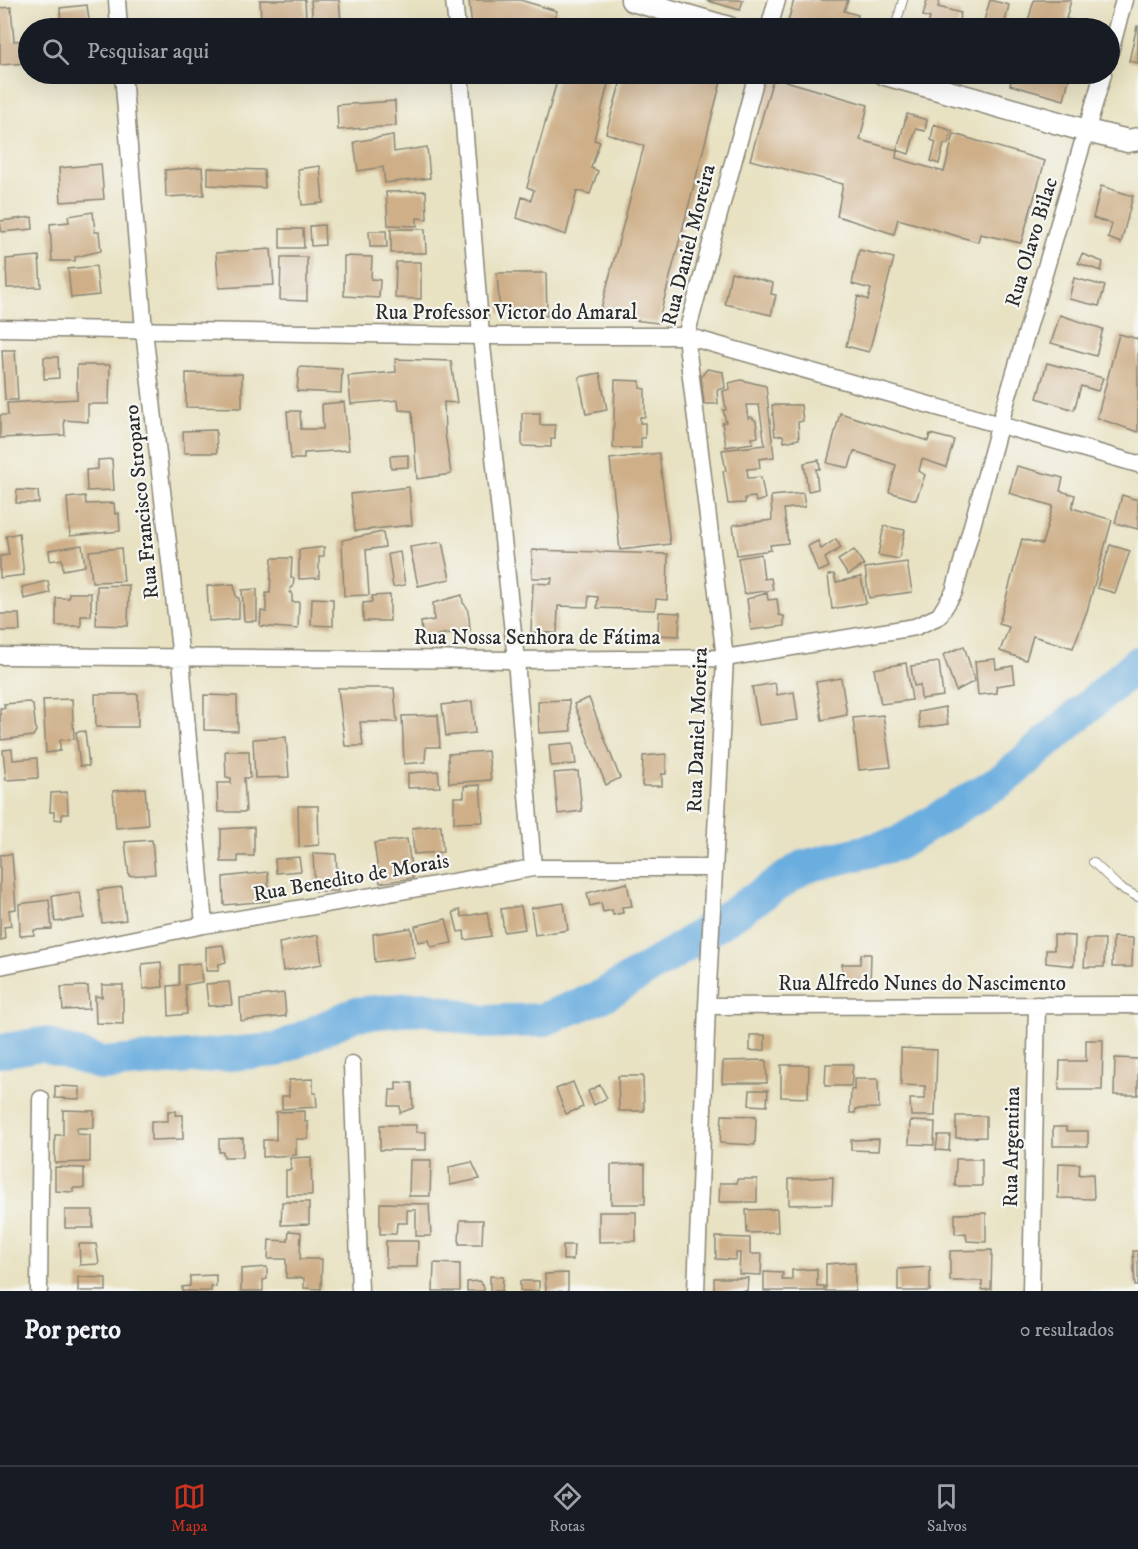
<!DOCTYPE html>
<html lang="pt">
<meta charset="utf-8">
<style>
body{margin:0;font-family:"IM FELL DW Pica",serif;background:#20242c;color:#f1f3f6}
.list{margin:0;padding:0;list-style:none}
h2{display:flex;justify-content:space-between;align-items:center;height:78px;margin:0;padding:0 24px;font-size:26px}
h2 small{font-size:20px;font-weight:400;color:#9ea1a6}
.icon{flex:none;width:33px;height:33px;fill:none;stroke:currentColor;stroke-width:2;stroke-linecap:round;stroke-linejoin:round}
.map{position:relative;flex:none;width:1138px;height:1291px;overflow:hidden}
.search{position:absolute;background:#171b24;box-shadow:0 6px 24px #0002;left:18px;right:18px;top:18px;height:66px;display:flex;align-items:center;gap:15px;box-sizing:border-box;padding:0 21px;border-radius:33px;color:#9ea1a6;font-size:22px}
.sheet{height:174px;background:#171b24}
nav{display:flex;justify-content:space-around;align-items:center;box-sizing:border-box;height:84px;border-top:2px solid #363941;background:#171b24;font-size:16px;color:#9ea1a6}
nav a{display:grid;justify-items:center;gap:3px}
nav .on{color:#c8321e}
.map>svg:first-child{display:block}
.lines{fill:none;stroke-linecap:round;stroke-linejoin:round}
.river{stroke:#6baddf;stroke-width:34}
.building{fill:#ceaf88}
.service-casing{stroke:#8a8676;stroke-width:10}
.minor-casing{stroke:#8a8676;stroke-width:19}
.secondary-casing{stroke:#8a8676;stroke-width:25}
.service{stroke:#fff;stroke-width:8}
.minor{stroke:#fff;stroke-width:16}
.secondary{stroke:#fff;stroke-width:22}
.labels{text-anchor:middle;stroke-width:4.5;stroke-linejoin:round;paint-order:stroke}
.street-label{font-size:21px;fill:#2b2b2b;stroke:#f6f6f2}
</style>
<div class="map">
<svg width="1138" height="1291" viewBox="0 0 1138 1291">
<rect width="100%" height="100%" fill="#f6f6f2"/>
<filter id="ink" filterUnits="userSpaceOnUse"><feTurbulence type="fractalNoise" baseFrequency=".0167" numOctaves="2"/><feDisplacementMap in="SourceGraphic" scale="12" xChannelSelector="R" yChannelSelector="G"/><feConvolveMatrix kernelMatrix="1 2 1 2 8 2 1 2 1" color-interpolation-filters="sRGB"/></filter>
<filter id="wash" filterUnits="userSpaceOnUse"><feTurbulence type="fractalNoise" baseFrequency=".008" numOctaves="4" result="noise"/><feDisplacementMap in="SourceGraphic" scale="24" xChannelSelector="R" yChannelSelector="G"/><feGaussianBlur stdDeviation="1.35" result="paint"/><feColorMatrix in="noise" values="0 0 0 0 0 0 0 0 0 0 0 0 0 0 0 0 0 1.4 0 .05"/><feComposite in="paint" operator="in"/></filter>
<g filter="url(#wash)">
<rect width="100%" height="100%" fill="#e8e2c2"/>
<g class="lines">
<path class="river" d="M0,1051L43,1044L103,1064L277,1050L355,1014L425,1008L483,1022L542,1020L602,996L674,953L803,867L897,844L1008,776L1138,663"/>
</g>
<g id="blocks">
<path class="building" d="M260,0H305L306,17L261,21Z
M311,0H339L341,21L313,25Z
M469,0H520L557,11L552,28H472Z
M705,0H743L740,10Z
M794,0H848L844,11L858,15L855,28H798L787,25Z
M927,0H940L938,7L961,13L956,28H927L930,18L923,16Z
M990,0L1009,5L1005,22L1018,25L1017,28H982Z
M1034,0H1071L1066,19L1083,22L1082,28H1026Z
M87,5L90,28H61L60,8Z
M11,7L14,41L28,40V63L0,65V8Z
M1137,26H1138V63L1129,61Z
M559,74H588L609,80L594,140L600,142L591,168L598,171L590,194L577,191L566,235L517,218L522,197L531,200L534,190L527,187Z
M623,74H723L658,323L599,316L644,146L606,133Z
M1013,74H1070L1064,100L1010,85Z
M779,79L868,105L860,140L897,150L907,114L927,120L925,131L916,129L909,154L897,150L896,158L944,172L954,134L1045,161L1021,243L980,234L978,242L898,219L894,234L837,216L843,184L750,160L772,82Z
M395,101L396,126L338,130L337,105Z
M934,124L952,131L948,144H944L939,164L931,161L936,142L931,140Z
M393,135L394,152L427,147L430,178L385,183L383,167L358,171L354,142Z
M101,164L104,199L61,202L59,168Z
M320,166L323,203L302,205L298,169Z
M202,167L204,195L166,197L165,170Z
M208,168L264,170L265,188L208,185Z
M1101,186L1133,196L1121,243L1108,238L1112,224L1093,218Z
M426,191L427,219L417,218V226L388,225L386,192Z
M93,212L95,232H99L101,251L75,257V261H52L50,224L69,222L68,216Z
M32,217L33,229L2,232L0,221Z
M324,225L325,245L311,246L310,226Z
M280,229H303L304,248H280Z
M391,229H425L426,253H391Z
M369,231H386L387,247H370Z
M271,249L274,285L219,288L216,253Z
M859,250L894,258L869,352L846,346L858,296L868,300L871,289L852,284Z
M1082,254L1103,262L1101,271L1078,263Z
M39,256L41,287L7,288L6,259Z
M344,256L372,257L371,279L380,280L379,298L344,296Z
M281,257H307V301L280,300Z
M396,262H421V299L395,298Z
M96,266L99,295L71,298L68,269Z
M731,272L773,283L771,294L776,295L771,315L725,304Z
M497,273H546L547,316L500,313Z
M1074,278L1105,286L1099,306L1069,299Z
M1060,315L1103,329L1096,356L1051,343Z
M1119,334L1138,339V432L1097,418Z
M2,350H15L18,400H5Z
M44,357H58L59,378L44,379Z
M395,359L451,361L457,403L444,402L445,433L451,474L417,479L412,411L399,410L398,400L351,404L348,376L396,372Z
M1047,363L1103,378L1098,391L1081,386L1074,410L1037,398Z
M77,365H110L109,404H88V422L64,420L65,435L0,438V415H8L7,403L77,399Z
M299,367L342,369L341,393L297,391Z
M707,369L723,372L725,388L717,390L718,404H704L701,377Z
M186,373L242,374V408L186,407Z
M600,373L607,410L586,414L579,377Z
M615,380L640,381V388L645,389V417H640V423H645V438H641V448H613Z
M741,380L766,386L774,457L759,459L760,468L747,469L748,478L761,477L765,499L756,502L755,497L745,498V503L728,504L723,471H726L722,450L765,445L759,405H746L748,418L751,417L756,421L758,437L752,438L753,443L726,447L722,423L726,422L723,410H726L723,391L730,389L729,383Z
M344,402L349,450L304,453V459H291L287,411H300L301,429H323L322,404Z
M772,405H801L803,421L798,422L799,439L784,442L783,435L775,436Z
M522,413H540V425H555V439H551V447L522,446Z
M840,413L928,441L930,434L954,440L946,467L922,459L919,471L925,475L916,500L889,492L896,465L854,451L849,468L827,463Z
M216,430L217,453H184L183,431Z
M659,453L670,544L620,550L610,459Z
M408,455V467L391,468L390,456Z
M112,459L114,490L87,491L86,470L98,469V460Z
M819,460L820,469H816L818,489L808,491L804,463Z
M1017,466L1063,478L1060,491L1075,495L1072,508L1112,520L1087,611L1073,648L1033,636L1026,660L1000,651L1009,627L999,624L1022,539L1042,544L1053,506L1009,493Z
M409,487L412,525L355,531L351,494Z
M17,490L38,491L39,503H16Z
M803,493L805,507L784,509L788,543L770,545L771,550L737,555L733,525L772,520L771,496Z
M1122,495L1138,500V529L1115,523Z
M85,496L86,504L114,503L115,514L119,513L120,531L70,536L67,498Z
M884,526L905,530L899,559L878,555Z
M383,532L385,547L366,550L369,595L344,596L342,540Z
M19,533L24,575L0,578V556L9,555L6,536Z
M836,539L841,548L825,558L829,567L818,572L808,546L818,541L821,549Z
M442,542L450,579L418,586L410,547Z
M82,545L85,566L63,570L62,559L50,561L49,550Z
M1110,545L1130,551L1115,593L1097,588Z
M324,547V556L319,557V578L299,579V550Z
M121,548L124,581L92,582L89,551Z
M532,550L668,554L667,600L656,599L655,610L597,608L598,597L589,596L588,607L558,606L557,633L531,632L533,583L551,584L552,578H532Z
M854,550L864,565L848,575L838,560Z
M400,552L405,585L393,587L388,554Z
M761,554L764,579L771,578L773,590L744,594L738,558Z
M272,558H292L291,578H294L293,587H291L290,593H292V602H299L298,629L260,626L261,611L266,612V593H270Z
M907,562L912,592L869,598L865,568Z
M834,574L836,582L861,577L866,603L832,609L828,575Z
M48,581L50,593L24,599L22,587Z
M234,584L236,597L239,598V619L209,621L207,586Z
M129,585L128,626L96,625L97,586Z
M257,589V621H244L242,590Z
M69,593H91V616H81V626H56V598H69Z
M767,593L768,600L777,599L779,615L784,616V626L751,630L747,599Z
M390,595V621H363V603L372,602V596Z
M462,595L463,603L467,607L469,617L470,630L438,635V646L423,643L421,622L434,620L433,603Z
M312,598L333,599V626L311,625Z
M659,612L680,613L679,636L658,635Z
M0,614H19L20,631H0Z
M964,646L975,681L956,691L943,655Z
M995,659L996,669L1013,666L1015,683L996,686L997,693L978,695L975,661Z
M939,662L943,696L921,699L920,685L914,686L911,666Z
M906,663L912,700L881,704L874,669Z
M841,678L847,715L822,720L816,682Z
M775,683L777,695L794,692L798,720L759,725L752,687Z
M338,688H394L397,722H360L363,746H345Z
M95,694H138V727H96Z
M204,695L237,696L238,731L204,730Z
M589,698L620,778L606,785L574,704Z
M72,699L74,739L60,740V751L46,753L43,700Z
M569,700L571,731L539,733L538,701Z
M472,701L475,733L446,736L442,705Z
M29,702L33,705L36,731L33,736L1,740L0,708H5L4,704Z
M945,707L948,724L920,728L918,712Z
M438,715L440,747H426L425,762L404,764L402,716Z
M883,715L891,767L859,770L853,718Z
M85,731L89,766H80L76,732Z
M286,737L289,777L255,778L253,739Z
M573,743L576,764L551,766L549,745Z
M12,749L13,760L37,758L38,778L6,780L3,750Z
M225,751H249L250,778H244L246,812H218L217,783H231V778L226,777Z
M488,751L491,780L449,783L448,754Z
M666,754V774H662V786H642L643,756Z
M438,771L440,787L408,788V773Z
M578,771L582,811L558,814L554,773Z
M480,785L483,822L454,823V797H464V786Z
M145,788L148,825L116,828L113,791Z
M67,792L68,814H62V820L54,819V812H50L51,793Z
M298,806H318L319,845L299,847Z
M441,825L443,852L414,854L412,828Z
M254,827V856H238V862H221V829Z
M407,839L413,878L380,883L374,843Z
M152,840L155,874L129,876L125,842Z
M313,853L336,854L338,891H315Z
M12,854L16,909L9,910L11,926L4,927L5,939L0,940V855Z
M299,857L301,871L276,873L275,859Z
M268,872L269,901L224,905L223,877Z
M627,883L632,906L622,907L623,913L613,915L612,910L603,912L601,903L590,906L587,893Z
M122,887L126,920L102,923L98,890Z
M80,892L84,918L55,922L52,896Z
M49,900L52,929L34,930V935L20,936L19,904Z
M564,903L568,930L535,935L531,908Z
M521,906L525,929L504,932L501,909Z
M460,910L462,917L487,912L491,936L465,940L464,931L458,932L453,912Z
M446,919L452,943L431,947L429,940L418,942L415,926Z
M411,928L415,957L375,962L373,934Z
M318,935L322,964L283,971L279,943Z
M1054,935L1075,936L1074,966L1046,963V950H1054Z
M1113,937L1133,938L1132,967H1112Z
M1086,939H1105L1104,967H1084Z
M223,945L226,962L219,964L218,971H206V947Z
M861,954H871L870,985H842V964H860Z
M161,962L163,987L143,989L142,964Z
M200,963L202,982L185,985L187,1014L169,1016L168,986L179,985V965Z
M229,982L232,1005L208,1006L206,984Z
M102,985H123V1024L96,1023L95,996L102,997Z
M88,986L89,1009L63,1010L61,987Z
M284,993L286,1016L241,1021L240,998Z
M750,1035H765V1050L750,1051Z
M1086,1040H1103L1102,1090H1059L1060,1061H1086Z
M901,1048L937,1050L935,1116H911L910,1099H925V1086L901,1085Z
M1115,1058L1138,1059V1095H1114Z
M766,1060L767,1083H722L723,1061Z
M826,1064H853L851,1086H825Z
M781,1065H809L808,1098L781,1097Z
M618,1076H643L644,1111H619Z
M313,1079V1093H316L317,1107L282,1109V1096H289V1080Z
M854,1079H878L879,1108L856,1109L855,1113H850L851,1089L854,1090Z
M396,1082L412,1083L413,1108L400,1113V1106H389L390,1090H396Z
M573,1082L583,1107L566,1114L556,1089Z
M600,1085L607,1098L594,1105L588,1091Z
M55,1086L80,1087V1099L55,1098Z
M750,1090H768L767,1106L749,1105Z
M63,1110L94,1111V1128H77V1134L90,1135V1162L55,1163V1135H63Z
M168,1111H176L175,1115H183V1139L151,1140V1121H168Z
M305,1111V1122H308V1139H296V1155L263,1157V1140H276V1112Z
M722,1115L756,1116L755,1145L720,1143Z
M956,1116H986V1137L956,1138Z
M910,1121L935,1122L934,1145L909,1144Z
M380,1125H416V1132H426V1150H380Z
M1053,1127H1066L1067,1131H1088V1146H1053Z
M938,1135H950L949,1151L936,1150Z
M243,1138V1157H224L223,1152H219V1139Z
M879,1139L878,1151L851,1150V1140Z
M311,1157L312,1195H286V1170H291L290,1158Z
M956,1159H982V1186H955Z
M410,1160H431L430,1196H409Z
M472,1162L480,1179L450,1185L449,1167Z
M1059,1163L1080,1164L1079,1175L1093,1174L1094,1199L1058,1198Z
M645,1164V1204H611V1165Z
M55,1167L84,1168V1188H73V1192L55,1191Z
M833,1177L832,1204L789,1205V1179Z
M737,1179H757V1202H719L720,1183H737Z
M282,1202H309V1224L281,1225Z
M380,1203L429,1204L431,1236H416V1210H407V1223H397L396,1234H380Z
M777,1209L778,1232L747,1233L746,1210Z
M65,1210H93V1228H65Z
M599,1212H636V1241L599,1242Z
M986,1213V1242L967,1241L966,1233L955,1234V1214Z
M460,1220H483L482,1244H459Z
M289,1231L301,1232L300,1259H322L321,1289L304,1288V1278H286V1259H268L269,1240L288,1241Z
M716,1237L750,1238V1254H762L761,1275L739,1274L740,1253H736V1260L716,1259Z
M386,1241H418L417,1267H386Z
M79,1244H96L99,1264L80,1265Z
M563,1245H574L573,1260H563Z
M992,1250L991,1289L982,1290V1281H950V1251Z
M1133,1251H1138V1286H1135Z
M855,1262V1291H826V1264Z
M434,1263L460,1264V1291H433Z
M267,1267V1279L263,1280V1291H241V1269Z
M930,1267V1291H898V1269Z
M817,1269V1286H824V1291H764V1272L783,1273L782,1280H792V1270Z
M568,1273V1291H546L545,1274Z
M216,1275V1287L211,1286V1291H182V1287L190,1286V1276Z
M490,1276L503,1277L502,1291H490Z
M78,1277L106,1278V1291H78Z
M714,1278H748L747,1291H714Z
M479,1281L484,1287V1291H467V1282Z
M520,1281H539V1291H520Z"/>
</g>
</g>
<g filter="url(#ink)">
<use href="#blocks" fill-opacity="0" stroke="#8a8676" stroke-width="1.5"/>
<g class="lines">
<g class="service-casing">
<path id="service" d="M895,28L903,0
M1093,862L1119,887L1138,897"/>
</g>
<g class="minor-casing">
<path id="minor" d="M117,0L119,28
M454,0L457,28
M769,28L777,0
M1110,52L1124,0
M123,74L144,330L181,659L204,925
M460,74L481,336L516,660L533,868
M0,328L481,336H686L1138,464
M0,656L516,660L725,658L915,627L939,616L954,592L1000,423L1103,74
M0,966L204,925L533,868H713
M707,1006L1138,1005
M352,1064L360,1291
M39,1291L41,1099
M696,1291L707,1006L725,658L686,336L757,74
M1031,1291L1037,1005"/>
</g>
<g class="secondary-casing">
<path id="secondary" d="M632,0L729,28
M885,74L1087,131L1128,141L1138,139"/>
</g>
<use href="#service" class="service"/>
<use href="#minor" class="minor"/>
<use href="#secondary" class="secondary"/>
</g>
</g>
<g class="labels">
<g class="street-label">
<text transform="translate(1031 242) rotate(-73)" y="7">Rua Olavo Bilac</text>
<text transform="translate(688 245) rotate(-76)" y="7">Rua Daniel Moreira</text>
<text x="506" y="319">Rua Professor Victor do Amaral</text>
<text transform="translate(141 502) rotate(-96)" y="7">Rua Francisco Stroparo</text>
<text x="537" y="644">Rua Nossa Senhora de Fátima</text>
<text transform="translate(697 730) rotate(-88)" y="7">Rua Daniel Moreira</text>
<text transform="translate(351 877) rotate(-10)" y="7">Rua Benedito de Morais</text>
<text x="922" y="990">Rua Alfredo Nunes do Nascimento</text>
<text transform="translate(1011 1147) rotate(-89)" y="7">Rua Argentina</text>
</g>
</g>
</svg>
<div class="search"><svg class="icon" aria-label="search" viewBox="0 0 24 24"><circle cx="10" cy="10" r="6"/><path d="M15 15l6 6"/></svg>Pesquisar aqui</div>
</div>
<section class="sheet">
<h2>Por perto<small>0 resultados</small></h2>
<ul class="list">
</ul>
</section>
<nav>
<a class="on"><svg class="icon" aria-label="map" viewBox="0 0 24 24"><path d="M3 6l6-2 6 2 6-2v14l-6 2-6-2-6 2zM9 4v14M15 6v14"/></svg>Mapa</a>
<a><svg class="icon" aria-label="directions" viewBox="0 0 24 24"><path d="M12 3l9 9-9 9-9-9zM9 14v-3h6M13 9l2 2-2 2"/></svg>Rotas</a>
<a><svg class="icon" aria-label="saved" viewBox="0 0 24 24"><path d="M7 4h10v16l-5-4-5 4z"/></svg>Salvos</a>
</nav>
